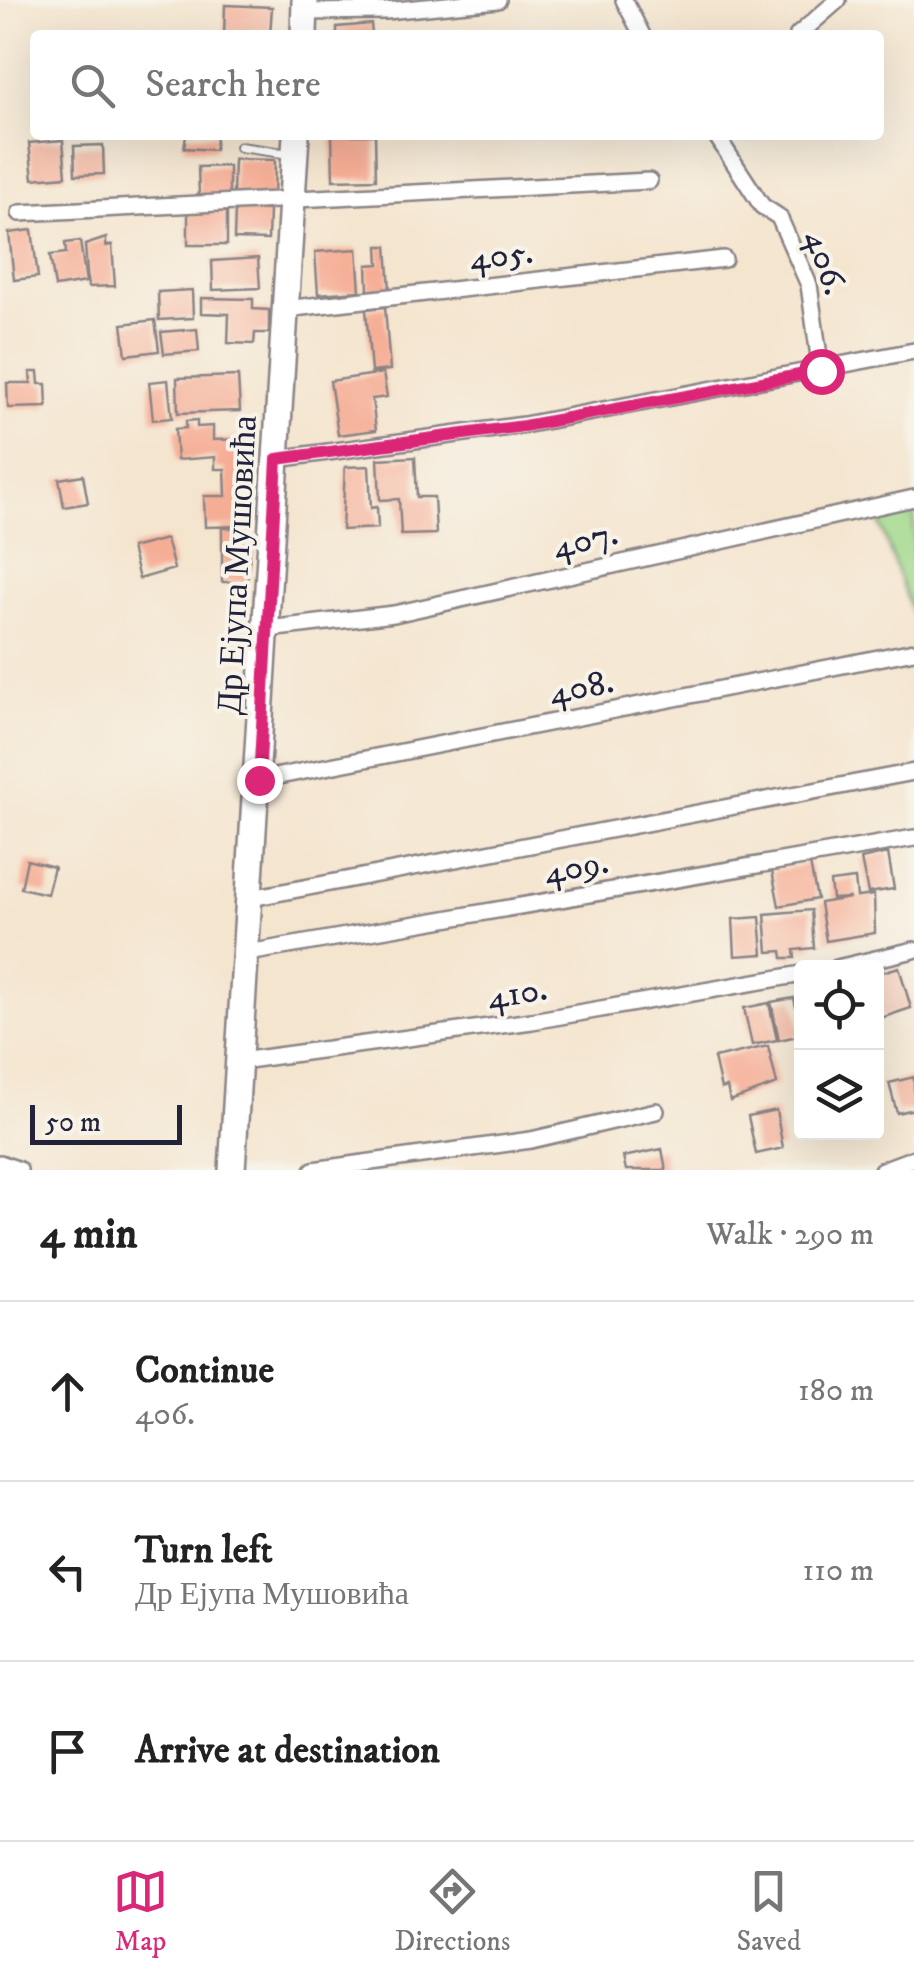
<!DOCTYPE html>
<html lang="en">
<head>
<meta charset="utf-8">
<style>
	:root { --surface:#fff; --page:#f2f2f2; --text:#222; --muted:#767676; --line:#e0e0e0; --accent:#db2777 }
	body { margin:0; font-family:"IM FELL DW Pica",serif; background:var(--page); color:var(--text) }
	.controls { position:absolute; right:30px; bottom:30px; display:grid; overflow:hidden; border-radius:10px; box-shadow:0 10px 40px #0002 }
	.controls button { width:90px; height:90px; display:grid; place-items:center; padding:0; border:0; border-bottom:2px solid var(--line); background:var(--surface); color:var(--text); font:50px sans-serif }
	.scale { position:absolute; left:30px; bottom:25px; width:152px; box-sizing:border-box; padding-left:10px; border:5px solid #22223b; border-top:0; font-size:28px; line-height:35px; white-space:nowrap; color:#22223b; -webkit-text-stroke:8px #f7f3e8; paint-order:stroke }
	.stop { position:absolute; width:30px; height:30px; margin:-22px; border:8px solid #db2777; border-radius:50%; background:#fff }
	.stop.end { background:#db2777; border-color:#fff; box-shadow:0 2px 10px #0008 }
	.list { margin:0; padding:0; list-style:none }
	h2 { display:flex; justify-content:space-between; align-items:center; height:130px; margin:0; padding:0 40px; font-size:42px }
	h2 small { font-size:32px; font-weight:400; color:var(--muted) }
	.list li { display:grid; grid-template-columns:65px 1fr auto; gap:30px; align-items:center; box-sizing:border-box; height:180px; padding:0 40px; border-top:2px solid var(--line) }
	.list b { display:block; font-size:38px; white-space:nowrap }
	.list p { margin:0; font-size:32px; white-space:nowrap; color:var(--muted) }
	.list em { font-size:32px; font-style:normal; color:var(--muted) }
	.icon { flex:none; width:55px; height:55px; fill:none; stroke:currentColor; stroke-width:2; stroke-linecap:round; stroke-linejoin:round }
	.map { position:relative; flex:none; width:914px; height:1170px; overflow:hidden }
	.search { position:absolute; background:var(--surface); box-shadow:0 10px 40px #0002; left:30px; right:30px; top:30px; height:110px; display:flex; align-items:center; gap:25px; box-sizing:border-box; padding:0 35px; border-radius:10px; color:var(--muted); font-size:38px }
	.sheet { height:670px; background:var(--surface) }
	nav { display:flex; justify-content:space-around; align-items:center; box-sizing:border-box; height:140px; border-top:2px solid var(--line); background:var(--surface); font-size:28px; color:var(--muted) }
	nav a { display:grid; justify-items:center; gap:5px }
	nav .on { color:var(--accent) }
	.map>svg:first-child { display:block }
	.green { fill:#9fd88a; stroke:#607d62; stroke-width:2.5 }
	.building { fill:#f6ad95 }
	.lines { fill:none; stroke-linecap:round; stroke-linejoin:round }
	.service-casing { stroke:#8b8485; stroke-width:12 }
	.minor-casing { stroke:#8b8485; stroke-width:20 }
	.primary-casing { stroke:#8b8485; stroke-width:30 }
	.service { stroke:#fff; stroke-width:8 }
	.minor { stroke:#fff; stroke-width:15 }
	.primary { stroke:#fff; stroke-width:25 }
	.route { stroke:#db2777; stroke-width:12 }
	.labels { text-anchor:middle; stroke-width:8; stroke-linejoin:round; paint-order:stroke }
	.street-label { font-size:35px; fill:#22223b; stroke:#f7f3e8 }
</style>
</head>
<body>
<div class="map">
<svg width="914" height="1170" viewBox="0 0 914 1170">
	<rect width="100%" height="100%" fill="#f7f3e8"/>
	<filter id="ink" filterUnits="userSpaceOnUse"><feTurbulence type="fractalNoise" baseFrequency=".01" numOctaves="2"/><feDisplacementMap in="SourceGraphic" scale="20" xChannelSelector="R" yChannelSelector="G"/><feConvolveMatrix kernelMatrix="1 2 1 2 8 2 1 2 1" color-interpolation-filters="sRGB"/></filter>
	<filter id="wash" filterUnits="userSpaceOnUse"><feTurbulence type="fractalNoise" baseFrequency=".0048" numOctaves="4" result="noise"/><feDisplacementMap in="SourceGraphic" scale="40" xChannelSelector="R" yChannelSelector="G"/><feGaussianBlur stdDeviation="2.25" result="paint"/><feColorMatrix in="noise" values="0 0 0 0 0 0 0 0 0 0 0 0 0 0 0 0 0 1.4 0 .05"/><feComposite in="paint" operator="in"/></filter>
	<g filter="url(#wash)">
		<rect width="100%" height="100%" fill="#f4e5cf"/>
		<path class="green" d="M914,508V619L879,521Z"/>
		<g id="blocks">
			<path class="building" d="M225,5L272,7L270,35H224Z
				M371,24L372,35H337V27Z
				M186,135H216L215,150L184,148Z
				M332,135H375L376,179L333,180Z
				M63,140L66,176L33,179L29,143Z
				M103,145L104,174L75,175L74,146Z
				M234,159L275,160L274,199L233,198Z
				M229,166V196H199L198,167Z
				M201,208L227,212V245H188V212H201Z
				M235,208L269,210L268,240L234,239Z
				M32,230L38,277L14,280L9,233Z
				M106,238V246L112,245L115,286L88,287L85,245Z
				M80,241L86,282L55,287L50,255L66,253L65,243Z
				M378,246H387L390,290L368,291L367,265L379,264Z
				M357,249L360,291L318,294L315,252Z
				M258,258L260,288L213,290L212,261Z
				M192,290L193,318L159,320L158,292Z
				M201,298L253,299V309L269,310V333H255L254,344L228,343L229,314L201,313Z
				M385,307L390,370L371,372L366,309Z
				M155,320L159,351L126,355L122,324Z
				M197,329L199,351L164,354L161,332Z
				M30,372H38L39,384H46L47,407L8,408L7,383H31Z
				M383,373L387,397L372,399L376,430L338,435L330,381Z
				M238,376L240,411L178,413L177,378Z
				M168,380L172,418L153,420L149,382Z
				M197,420V427L213,426V440L246,439L247,470H241L246,526L205,527L204,496H226L225,469H215V457L177,460L175,429L186,428V421Z
				M415,457L417,497H434L436,534L401,535L399,499L380,500L378,459Z
				M369,466L371,508L377,507L378,528L342,530L345,467Z
				M83,475L88,503L64,507L59,479Z
				M222,528H246V544H251L247,582H222Z
				M166,539L174,569L139,579L131,548Z
				M888,853L894,889L868,893L861,859Z
				M27,860L54,867L47,894L21,888Z
				M810,864L817,899L779,906L772,871Z
				M855,879L857,897L874,895L875,933L826,941L820,903L850,898L832,899L830,882Z
				M811,910L814,948L794,950L795,958H783L782,951L768,952L765,914Z
				M760,917L763,954L735,956L733,919Z
				M899,967L911,1008L881,1018L876,974Z
				M794,998L802,1035L779,1040L771,1002Z
				M769,1003L777,1040L752,1045L744,1008Z
				M768,1046L777,1084L730,1101L727,1087L721,1089L714,1058Z
				M914,1077V1109L897,1113L889,1083Z
				M776,1110L783,1148L756,1154L748,1116Z
				M662,1149L666,1170H626L623,1157Z"/>
		</g>
	</g>
	<g filter="url(#ink)">
		<use href="#blocks" fill-opacity="0" stroke="#8b8485" stroke-width="2.5"/>
		<g class="lines">
			<g class="service-casing">
				<path id="service" d="M240,147L290,154"/>
			</g>
			<g class="minor-casing">
				<path id="minor" d="M624,0L642,35
					M305,12L386,11L498,0
					M798,35L838,0
					M716,135L762,206L779,217L809,285L821,371
					M20,213L649,181
					M285,309L724,259
					M277,459L524,425L914,351
					M268,629L394,614L914,498
					M259,780L914,651
					M251,898L914,772
					M248,953L914,838
					M837,968L914,950
					M240,1061L532,1021L802,974
					M0,1163L19,1170
					M313,1170L531,1140L656,1111
					M882,1170L914,1158"/>
			</g>
			<g class="primary-casing">
				<path id="primary" d="M304,35L305,0
					M232,1170L296,135"/>
			</g>
			<use href="#service" class="service"/>
			<use href="#minor" class="minor"/>
			<use href="#primary" class="primary"/>
		</g>
	</g>
	<g class="lines" filter="url(#ink)">
		<path class="route" d="M259,780L277,459L524,426L821,371"/>
	</g>
	<g class="labels">
		<g class="street-label">
			<text transform="translate(501 254) rotate(-6)" y="12">405.</text>
			<text transform="translate(827 262) rotate(71)" y="12">406.</text>
			<text transform="translate(585 539) rotate(-13)" y="12">407.</text>
			<text transform="translate(236 565) rotate(-87)" y="12">Др Ејупа Мушовића</text>
			<text transform="translate(581 686) rotate(-11)" y="12">408.</text>
			<text transform="translate(576 866) rotate(-10)" y="12">409.</text>
			<text transform="translate(517 992) rotate(-9)" y="12">410.</text>
		</g>
	</g>
</svg>
<div class="controls">
<button><svg class="icon" aria-label="locate" viewBox="0 0 24 24"><circle cx="12" cy="12" r="6"/><path d="M12 2v4M12 18v4M2 12h4M18 12h4"/></svg></button>
<button><svg class="icon" aria-label="layers" viewBox="0 0 24 24"><path d="M12 4l9 5-9 5-9-5zM3 14l9 5 9-5"/></svg></button>
</div>
<div class="scale">50 m</div>
<div class="stop" style="left:821px;top:371px"></div>
<div class="stop end" style="left:259px;top:780px"></div>
<div class="search"><svg class="icon" aria-label="search" viewBox="0 0 24 24"><circle cx="10" cy="10" r="6"/><path d="M15 15l6 6"/></svg>Search here</div>
</div>
<section class="sheet">
<h2>4 min<small>Walk · 290 m</small></h2>
<ul class="list">
<li><svg class="icon" aria-label="ahead" viewBox="0 0 24 24"><path d="M12 20V5M6 11l6-6 6 6"/></svg><div><b>Continue</b><p>406.</p></div><em>180 m</em></li>
<li><svg class="icon" aria-label="left" viewBox="0 0 24 24"><path d="M17 20v-9H6M10 6l-5 5 5 5"/></svg><div><b>Turn left</b><p>Др Ејупа Мушовића</p></div><em>110 m</em></li>
<li><svg class="icon" aria-label="arrive" viewBox="0 0 24 24"><path d="M6 21V4h12l-3 4 3 4H6"/></svg><div><b>Arrive at destination</b></div></li>
</ul>
</section>
<nav>
<a class="on"><svg class="icon" aria-label="map" viewBox="0 0 24 24"><path d="M3 6l6-2 6 2 6-2v14l-6 2-6-2-6 2zM9 4v14M15 6v14"/></svg>Map</a>
<a><svg class="icon" aria-label="directions" viewBox="0 0 24 24"><path d="M12 3l9 9-9 9-9-9zM9 14v-3h6M13 9l2 2-2 2"/></svg>Directions</a>
<a><svg class="icon" aria-label="saved" viewBox="0 0 24 24"><path d="M7 4h10v16l-5-4-5 4z"/></svg>Saved</a>
</nav>
</body>
</html>
